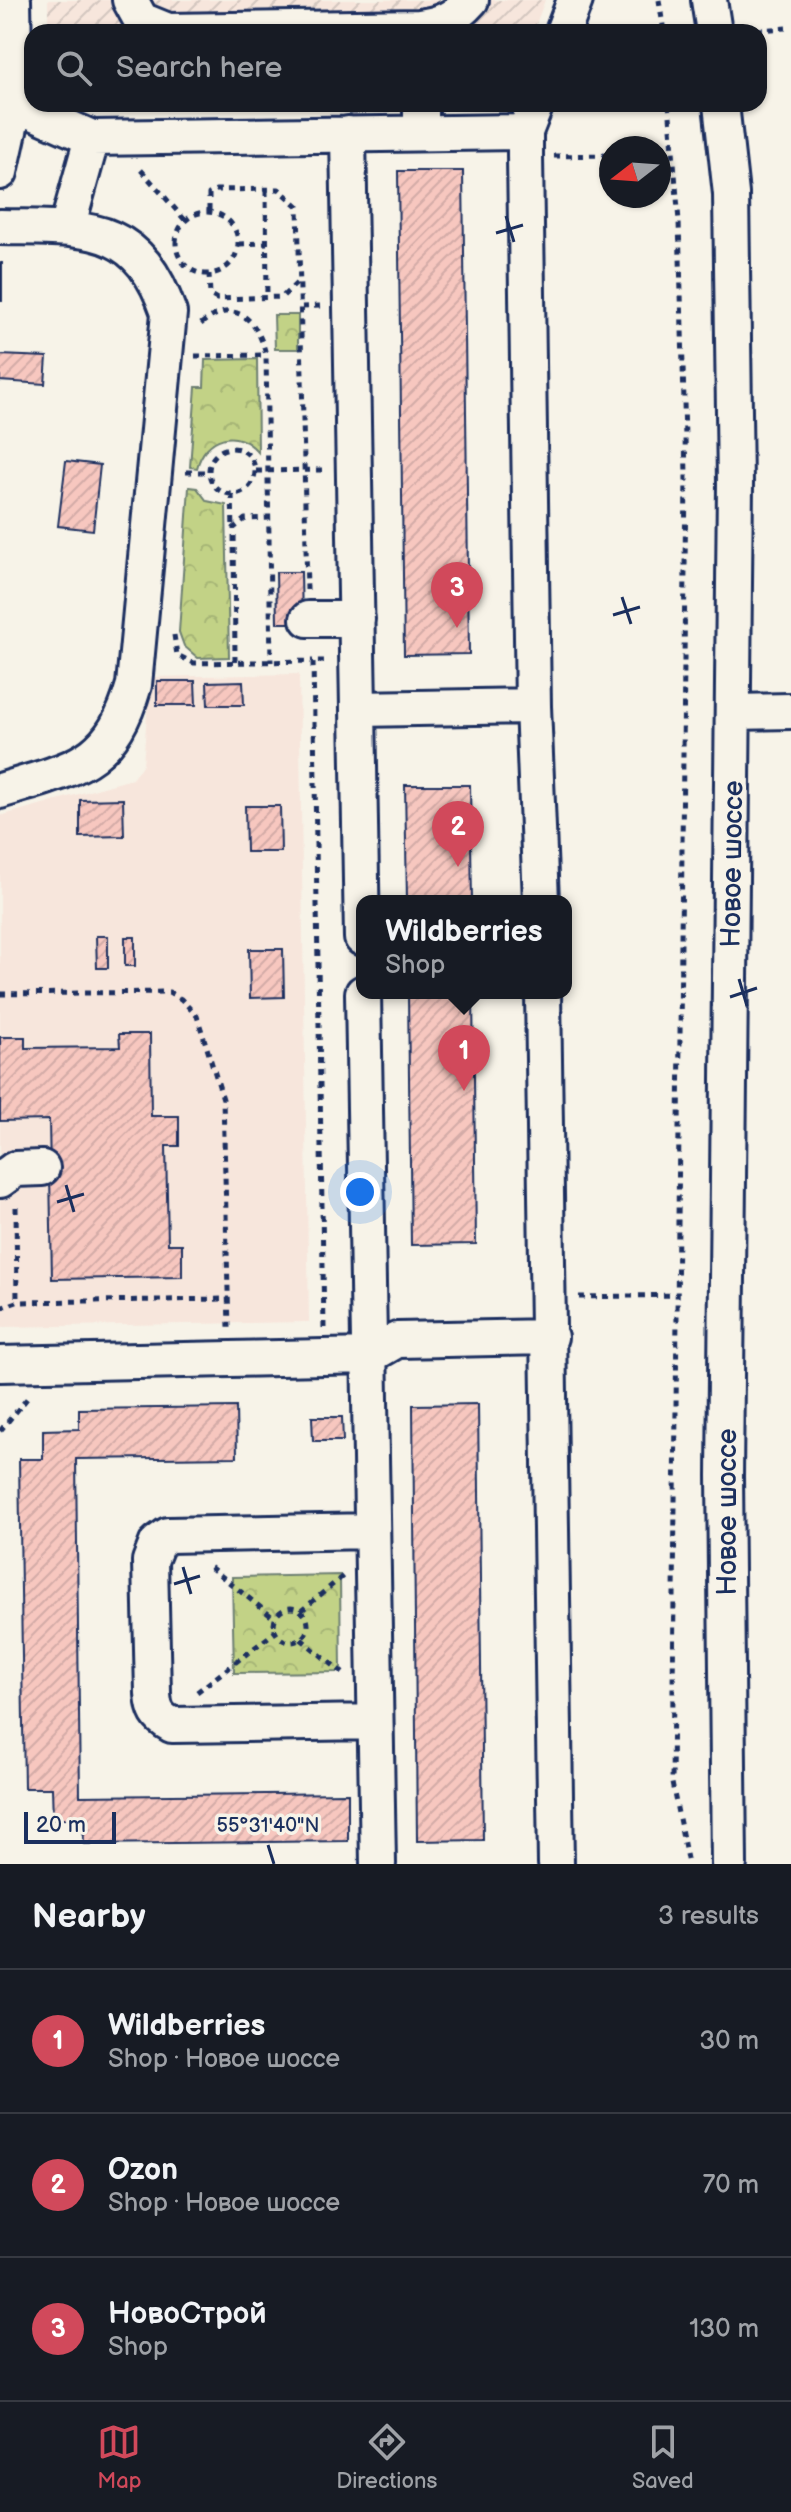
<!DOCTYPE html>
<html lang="en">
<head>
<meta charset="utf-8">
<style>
	:root { --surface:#171b24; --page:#20242c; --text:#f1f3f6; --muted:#9ea1a6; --line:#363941; --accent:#d1495b }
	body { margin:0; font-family:"Balsamiq Sans",sans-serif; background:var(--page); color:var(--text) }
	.compass { position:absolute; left:599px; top:136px; width:72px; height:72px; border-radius:50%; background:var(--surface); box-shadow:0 2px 6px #0004; rotate:253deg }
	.scale { position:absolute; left:24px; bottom:20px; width:92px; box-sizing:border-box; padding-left:8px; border:4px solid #1b2f5e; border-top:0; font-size:22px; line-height:28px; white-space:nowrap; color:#1b2f5e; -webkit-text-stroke:6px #f7f3e8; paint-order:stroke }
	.you { position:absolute; left:360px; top:1192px; width:28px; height:28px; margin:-20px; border:6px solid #fff; border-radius:50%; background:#1a73e8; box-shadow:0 0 0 12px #1a73e833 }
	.badge { display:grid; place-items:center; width:52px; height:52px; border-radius:50%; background:var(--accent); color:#fff; font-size:26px; font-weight:700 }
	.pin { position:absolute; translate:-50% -66px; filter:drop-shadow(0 2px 4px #0008) }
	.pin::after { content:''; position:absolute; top:42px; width:28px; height:24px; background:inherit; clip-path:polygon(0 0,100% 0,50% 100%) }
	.popup { position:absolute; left:356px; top:895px; width:216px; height:104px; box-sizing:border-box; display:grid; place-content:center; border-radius:16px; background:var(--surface); filter:drop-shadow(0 2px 6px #0005); font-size:26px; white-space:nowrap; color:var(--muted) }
	.popup b { font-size:30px; color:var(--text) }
	.popup::after { content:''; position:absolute; left:50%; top:100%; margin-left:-16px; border:16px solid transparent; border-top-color:var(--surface) }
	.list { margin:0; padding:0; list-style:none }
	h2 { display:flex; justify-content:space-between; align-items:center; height:104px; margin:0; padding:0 32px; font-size:34px }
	h2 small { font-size:26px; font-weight:400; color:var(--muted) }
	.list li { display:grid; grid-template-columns:52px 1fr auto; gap:24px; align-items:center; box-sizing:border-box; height:144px; padding:0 32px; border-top:2px solid var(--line) }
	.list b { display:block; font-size:30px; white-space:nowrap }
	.list p { margin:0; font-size:26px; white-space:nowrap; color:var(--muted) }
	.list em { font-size:26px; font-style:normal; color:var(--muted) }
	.icon { flex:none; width:44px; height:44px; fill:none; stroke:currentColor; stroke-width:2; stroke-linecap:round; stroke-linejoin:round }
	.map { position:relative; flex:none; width:791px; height:1864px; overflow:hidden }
	.search { position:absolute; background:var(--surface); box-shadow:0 2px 6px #0004; left:24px; right:24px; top:24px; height:88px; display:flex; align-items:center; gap:20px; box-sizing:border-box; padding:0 28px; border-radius:24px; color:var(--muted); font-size:30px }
	.sheet { height:536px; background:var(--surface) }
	nav { display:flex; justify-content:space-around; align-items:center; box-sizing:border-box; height:112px; border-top:2px solid var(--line); background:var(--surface); font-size:22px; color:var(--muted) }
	nav a { display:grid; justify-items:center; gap:4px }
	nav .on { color:var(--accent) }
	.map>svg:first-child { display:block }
	.built { fill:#f7e6dc }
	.industrial { fill:url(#industrial-furrows) }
	.forest { fill:url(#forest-crowns); stroke:#6e8072; stroke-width:2 }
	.building { fill:url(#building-hatch); stroke:#1b2f5e; stroke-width:2 }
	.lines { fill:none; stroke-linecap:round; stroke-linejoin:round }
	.minor-casing { stroke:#1b2f5e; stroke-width:40 }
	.path { stroke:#1b2f5e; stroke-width:5; stroke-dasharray:6 6; stroke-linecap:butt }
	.minor { stroke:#f7f3e8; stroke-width:34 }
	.ticks { fill:none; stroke:#1b2f5e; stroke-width:3 }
	.labels { text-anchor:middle; stroke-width:7; stroke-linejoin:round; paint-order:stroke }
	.street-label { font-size:28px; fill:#1b2f5e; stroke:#f7f3e8 }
	.ticks-label { font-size:20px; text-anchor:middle; fill:#1b2f5e; stroke:#f7f3e8; stroke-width:7; stroke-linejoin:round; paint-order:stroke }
</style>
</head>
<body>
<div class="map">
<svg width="791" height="1864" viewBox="0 0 791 1864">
	<defs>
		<pattern id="industrial-furrows" width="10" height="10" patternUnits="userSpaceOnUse" patternTransform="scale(2)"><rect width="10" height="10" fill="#f7e6dc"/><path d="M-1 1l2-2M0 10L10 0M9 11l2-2" fill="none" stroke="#d3c6bf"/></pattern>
		<pattern id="forest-crowns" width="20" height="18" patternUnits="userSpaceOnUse" patternTransform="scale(2)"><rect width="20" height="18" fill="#c2d286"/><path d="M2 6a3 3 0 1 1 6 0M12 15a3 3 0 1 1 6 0" fill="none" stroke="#a6b576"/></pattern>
		<pattern id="building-hatch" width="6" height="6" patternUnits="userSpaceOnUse" patternTransform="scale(2)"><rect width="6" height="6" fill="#f7c7bf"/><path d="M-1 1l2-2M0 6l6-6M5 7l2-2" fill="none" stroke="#d3aba7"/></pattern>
	</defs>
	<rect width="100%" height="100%" fill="#f7f3e8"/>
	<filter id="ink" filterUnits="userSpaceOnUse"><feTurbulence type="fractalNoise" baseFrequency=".0125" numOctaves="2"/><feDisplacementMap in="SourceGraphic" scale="16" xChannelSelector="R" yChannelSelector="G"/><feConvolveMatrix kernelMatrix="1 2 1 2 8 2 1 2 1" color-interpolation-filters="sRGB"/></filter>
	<g filter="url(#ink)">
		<path class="built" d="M299,674L309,1322L0,1327V816L132,779L143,764L150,677Z"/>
		<path class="industrial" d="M48,0H545L533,32H48Z"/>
		<path class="forest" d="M274,315H298V349H275Z
			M257,359L258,452C237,427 205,436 197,468L190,467L196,387H204L205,360Z
			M189,487L197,488L207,501L226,505L229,657L198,658L184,646L179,632Z
			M340,1575L341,1672L234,1673L232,1577Z"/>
		<path class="building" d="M398,171H463L469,654L404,655Z
			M0,263H2V301H0Z
			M0,355L47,357L45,384L0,381Z
			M66,461L100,465L93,530L58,526Z
			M276,572H301L302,623H277Z
			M157,681H195L196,705H157Z
			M243,681L244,705H208L207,682Z
			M405,785H470L472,901H407Z
			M123,799L124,836L80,837V800Z
			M245,806H280L281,852H246Z
			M96,936H108V968H97Z
			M125,937H135V966H125Z
			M249,949H283L284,997L250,998Z
			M408,993H473L476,1244L411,1245Z
			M119,1034H150L151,1116H179V1146H166L168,1244H182V1277L52,1279L49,1120L0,1121V1037H25V1048L120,1047Z
			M478,1404L483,1840L417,1841L413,1405Z
			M236,1407L237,1457L76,1459L80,1796L348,1793V1841L84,1844L83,1819H53L52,1788H24L19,1459H43V1430L79,1429V1409Z
			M312,1417H342L343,1441H313Z"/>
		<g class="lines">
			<g class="minor-casing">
				<path id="minor" d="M130,0L141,20L168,31L419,27C442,24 455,18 471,0
					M709,0L714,32
					M563,32L575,0
					M15,104L92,138L525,132
					M421,104V133
					M536,104L525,132V156L533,706L541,901
					M721,104L731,194L735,484L725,1476L729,1864
					M348,134L362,938
					M0,172L15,104L13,0
					M0,227C85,229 137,220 169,313L134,685C111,766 73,768 0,791
					M67,228L92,138
					M308,619H357
					M358,709L533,706
					M733,712L791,711
					M363,993L378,1864
					M543,993L556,1864
					M0,1180L15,1169L42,1168
					M0,1364L369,1356L397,1340L550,1337
					M372,1531L168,1535L157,1543L150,1561L153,1694C154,1710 157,1717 172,1725L375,1722"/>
			</g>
			<path class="path" d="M659,0L664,32
				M745,31L786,28
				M669,104L679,221L686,474L672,1783L688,1864
				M659,154H671
				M554,156L611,155
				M141,170L185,220
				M266,190L267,298
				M209,211V194L216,190L279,189L298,206L307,590
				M176 243a31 31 0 1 1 62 0a31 31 0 1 1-62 0Z
				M239,244L267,243
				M209,274L210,295L217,299L282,297L300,280
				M302,307L321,306
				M201,324C235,296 258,320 266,355L271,662
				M195,356L266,355
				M209 471a23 23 0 1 1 46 0a23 23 0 1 1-46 0Z
				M256,471L323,470
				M186,472H209
				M232,494L233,530
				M174,635L177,655L194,663L313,661
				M235,662L234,528L245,519L269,518
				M0,994L169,992L181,999L197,1016L223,1099L229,1328
				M16,1207L17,1302
				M579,1297L677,1295
				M0,1308L17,1302L229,1299
				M324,1328L313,661H328
				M0,1431L30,1395
				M210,1567L275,1619
				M274 1625a17 17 0 1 1 34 0a17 17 0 1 1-34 0Z
				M301,1611L343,1576
				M301,1639L344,1674
				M197,1692L275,1632"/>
			<use href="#minor" class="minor"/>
		</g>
	</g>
	<path class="ticks" d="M506,216L514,242M496,233L523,225M622,597L631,624M613,615L640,607M739,979L747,1006M730,997L757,988M66,1185L74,1212M57,1202L84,1194M183,1567L191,1594M174,1584L200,1576M268,1845L274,1864"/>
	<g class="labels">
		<g class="street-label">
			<text transform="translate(731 864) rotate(-89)" y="10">Новое шоссе</text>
			<text transform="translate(726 1512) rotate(-90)" y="10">Новое шоссе</text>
		</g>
	</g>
	<g class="ticks-label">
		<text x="268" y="1832">55°31'40"N</text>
	</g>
</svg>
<svg class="compass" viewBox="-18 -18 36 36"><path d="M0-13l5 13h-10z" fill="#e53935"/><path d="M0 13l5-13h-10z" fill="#9ea1a6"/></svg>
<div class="scale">20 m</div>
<div class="you"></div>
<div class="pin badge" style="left:464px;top:1091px">1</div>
<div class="popup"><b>Wildberries</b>Shop</div>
<div class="pin badge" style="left:458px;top:867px">2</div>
<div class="pin badge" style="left:457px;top:628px">3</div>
<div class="search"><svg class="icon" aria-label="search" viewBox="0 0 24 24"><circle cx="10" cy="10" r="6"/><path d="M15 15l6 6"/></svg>Search here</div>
</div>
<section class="sheet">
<h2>Nearby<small>3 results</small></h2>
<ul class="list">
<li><span class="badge">1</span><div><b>Wildberries</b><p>Shop · Новое шоссе</p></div><em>30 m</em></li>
<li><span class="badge">2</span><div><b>Ozon</b><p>Shop · Новое шоссе</p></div><em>70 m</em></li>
<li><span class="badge">3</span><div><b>НовоСтрой</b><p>Shop</p></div><em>130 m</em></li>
</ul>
</section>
<nav>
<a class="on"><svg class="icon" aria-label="map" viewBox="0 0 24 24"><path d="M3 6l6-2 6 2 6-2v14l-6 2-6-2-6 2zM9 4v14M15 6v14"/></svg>Map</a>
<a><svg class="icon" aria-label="directions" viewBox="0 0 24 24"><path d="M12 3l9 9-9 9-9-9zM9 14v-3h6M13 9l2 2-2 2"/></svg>Directions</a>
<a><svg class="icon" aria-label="saved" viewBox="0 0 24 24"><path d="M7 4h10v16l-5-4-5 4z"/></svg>Saved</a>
</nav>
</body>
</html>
